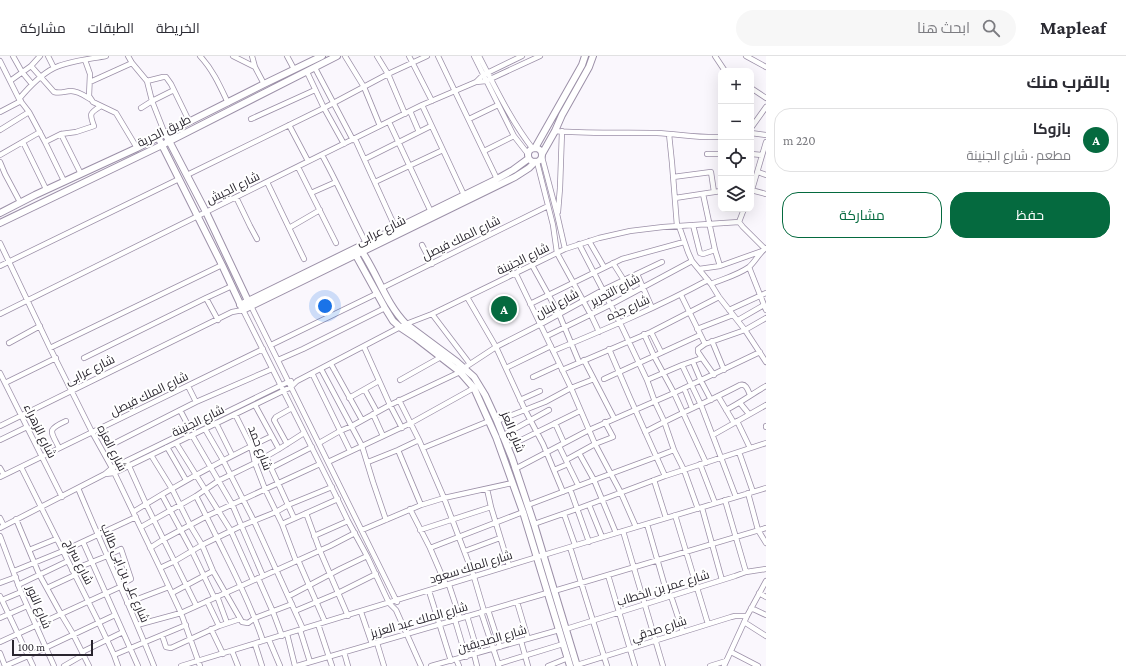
<!DOCTYPE html>
<html lang="ar">
<head>
<meta charset="utf-8">
<style>
	:root { --surface:#fff; --page:#f7f7f7; --text:#2b2b33; --muted:#7c7c81; --line:#e1e1e2; --accent:#056a3f }
	body { margin:0; font-family:"Crimson Pro",Cairo,serif; background:var(--page); color:var(--text); direction:rtl }
	.controls { position:absolute; right:12px; top:12px; display:grid; overflow:hidden; border-radius:8px; box-shadow:0 4px 16px #0002 }
	.controls button { width:36px; height:36px; display:grid; place-items:center; padding:0; border:0; border-bottom:1px solid var(--line); background:var(--surface); color:var(--text); font:20px sans-serif }
	.scale { position:absolute; left:12px; bottom:10px; width:81px; box-sizing:border-box; padding-left:4px; border:2px solid #29252e; border-top:0; font-size:11px; line-height:14px; white-space:nowrap; color:#29252e; -webkit-text-stroke:3px #fff; paint-order:stroke }
	.you { position:absolute; left:325px; top:250px; width:14px; height:14px; margin:-10px; border:3px solid #fff; border-radius:50%; background:#1a73e8; box-shadow:0 0 0 6px #1a73e833 }
	.badge { display:grid; place-items:center; width:26px; height:26px; border-radius:50%; background:var(--accent); color:#fff; font-size:13px; font-weight:700 }
	.pin { position:absolute; translate:-50% -50%; border:2px solid #fff; box-shadow:0 1px 4px #0006 }
	.list { margin:0; padding:0; list-style:none }
	h2 { display:flex; justify-content:space-between; align-items:center; height:52px; margin:0; padding:0 16px; font-size:17px }
	h2 small { font-size:13px; font-weight:400; color:var(--muted) }
	.list li { display:grid; grid-template-columns:26px 1fr auto; gap:12px; align-items:center; box-sizing:border-box; height:64px; margin:0 8px 8px; padding:0 8px; border:1px solid var(--line); border-radius:16px }
	.list b { display:block; font-size:15px; white-space:nowrap }
	.list p { margin:0; font-size:13px; white-space:nowrap; color:var(--muted) }
	.list em { font-size:13px; font-style:normal; color:var(--muted) }
	.actions { display:flex; gap:8px; padding:12px 16px }
	.actions a { flex:1; padding:9px 0; border:1px solid var(--accent); border-radius:16px; text-align:center; font-size:14px; color:var(--accent) }
	.actions .main { background:var(--accent); color:#fff }
	.icon { flex:none; width:22px; height:22px; fill:none; stroke:currentColor; stroke-width:2; stroke-linecap:round; stroke-linejoin:round }
	.map { position:relative; flex:none; width:766px; height:610px; overflow:hidden; direction:ltr }
	header { display:flex; align-items:center; gap:24px; box-sizing:border-box; height:56px; padding:0 20px; background:var(--surface); border-bottom:1px solid var(--line) }
	header strong { font-size:19px }
	nav { display:flex; gap:22px; margin-inline-start:auto; font-size:14px }
	.search { width:280px; height:36px; background:var(--page); display:flex; align-items:center; gap:10px; box-sizing:border-box; padding:0 14px; border-radius:22px; color:var(--muted); font-size:15px }
	main { display:flex }
	aside { flex:1; background:var(--surface) }
	.map>svg:first-child { display:block }
	.lines { fill:none; stroke-linecap:round; stroke-linejoin:round }
	.street-casing { stroke:#9c90a8; stroke-width:6 }
	.secondary-casing { stroke:#9c90a8; stroke-width:8 }
	.street { stroke:#fff; stroke-width:4.5 }
	.secondary { stroke:#fff; stroke-width:6 }
	.labels { text-anchor:middle; stroke-width:4; stroke-linejoin:round; paint-order:stroke }
	.street-label { font-size:12px; fill:#29252e; stroke:#fff }
</style>
</head>
<body>
<header>
<strong>Mapleaf</strong>
<div class="search"><svg class="icon" aria-label="search" viewBox="0 0 24 24"><circle cx="10" cy="10" r="6"/><path d="M15 15l6 6"/></svg>ابحث هنا</div>
<nav><a>الخريطة</a><a>الطبقات</a><a>مشاركة</a></nav>
</header>
<main>
<aside>
<h2>بالقرب منك<small></small></h2>
<ul class="list">
<li><span class="badge">A</span><div><b>بازوكا</b><p>مطعم · شارع الجنينة</p></div><em>220 m</em></li>
</ul>
<div class="actions"><a class="main">حفظ</a><a>مشاركة</a></div>
</aside>
<div class="map">
<svg width="766" height="610" viewBox="0 0 766 610">
	<rect width="100%" height="100%" fill="#faf7fd"/>
	<g class="lines">
		<g class="street-casing">
			<path id="street" d="M13,0L22,16L32,28
				M48,0L54,12
				M128,0L132,7L147,25L152,45L165,78
				M200,0C213,14 220,30 228,47
				M233,0L255,11
				M252,0L255,11L264,28
				M287,0L294,13
				M345,0L364,31L380,70
				M377,0L388,18L405,58
				M409,0L432,45
				M438,0L497,123
				M474,0L514,80L528,98
				M479,0C495,31 511,65 533,93
				M715,0L725,15
				M746,0L766,11
				M85,4L90,18L89,40L93,46L116,57L137,92
				M0,5L19,43L29,56L45,86L64,125
				M31,10L54,36C61,38 65,35 71,35C78,35 85,40 90,43
				M315,12L353,84
				M307,16L324,52L344,88
				M10,25L31,10L40,0
				M147,25L163,21H166L171,28L189,65
				M90,26L132,7
				M476,26L486,25L540,0
				M751,32L766,42
				M19,43C29,31 40,19 54,12C68,5 90,3 106,0
				M422,49L464,139
				M141,52L152,45L174,34
				M410,55L419,76
				M0,56L21,45
				M251,63L315,34
				M469,63L498,49
				M389,66L431,156
				M289,69L308,105
				M751,72L766,51
				M0,74L29,56
				M555,75C589,78 623,76 657,77C678,78 699,82 721,81
				M751,77L766,79
				M669,78L672,107L677,170
				M355,83L396,173
				M23,86L46,133
				M45,86L61,78
				M484,95L514,80
				M707,98H721
				M751,98L762,99
				M0,99L40,76
				M322,99C338,128 351,158 366,187
				M542,101L557,158L565,193
				M365,103L431,70
				M0,106L5,118L20,146
				M537,106L553,169L557,197L591,259L599,276
				M298,111L336,187
				M758,116L766,119
				M81,118L61,78L76,76L94,70C89,57 90,57 101,50
				M187,119L324,52L388,18L427,0
				M673,121L711,116L714,136
				M267,126L304,203
				M375,126L443,94
				M751,134L766,138
				M311,137L336,126
				M751,137L766,86
				M703,138L715,194L720,210
				M236,141L250,170L257,183
				M675,142L721,135
				M558,156L560,132L562,75
				M739,166L744,153
				M693,169L700,197L703,198L715,194
				M679,170L688,196L692,205L711,228L719,241L745,274L766,306
				M289,172L320,154
				M589,185L604,211
				M0,187L50,292L92,376L112,412L160,512L181,557L200,610
				M579,188L620,267L647,324L655,346L664,365L674,394L684,414L698,453
				M422,189L432,208
				M613,207L632,237
				M532,209L559,258L579,306
				M0,210L179,123
				M749,211L766,254
				M699,213L720,210L762,195
				M516,218L571,332L595,388L621,437L636,471
				M637,218L652,252
				M711,228C723,223 738,219 749,211C755,206 759,197 766,192
				M382,232L548,150
				M681,239L705,288
				M467,241L496,291L525,354L543,388L563,436
				M206,242L218,264
				M530,248L622,203L684,186
				M251,250L397,546
				M729,254L766,237
				M0,258L422,49L476,26L483,19L522,0
				M432,258L470,308
				M738,264L764,249
				M697,273L733,259
				M651,276L661,296
				M644,278L654,300L674,337L706,407
				M547,280L610,249L692,205
				M712,285L724,314
				M9,287L40,270
				M271,289L376,238
				M364,291L390,349L402,372
				M50,292L222,209
				M609,293L630,342L665,420
				M553,295C606,273 658,251 708,224
				M84,302L206,242L232,230
				M702,302L698,296V293L705,288L745,274L766,262
				M278,304L303,293L385,252
				M584,304L614,362
				M693,306L701,325L711,344
				M331,308L362,364
				M682,309L701,349L736,441
				M464,312L496,291L541,268L603,234L662,206
				M506,312L551,290
				M321,313L362,390L373,426L386,464
				M562,314L651,276L719,241
				M0,317L62,441
				M312,317L350,395
				M533,321L559,309
				M604,323L700,279
				M400,324L441,301
				M647,324L682,309L702,302L714,319
				M5,327L56,302
				M188,330L196,346
				M684,332L692,352
				M365,334L377,356
				M718,340L734,367
				M349,342L379,325
				M399,344L419,384L444,442L474,521L484,555
				M520,344L540,335
				M740,347L749,358
				M255,349L279,393
				M180,354L190,373
				M726,354C740,347 752,338 766,330
				M235,358L251,390L255,407L265,433L282,468L296,505
				M373,358L383,380
				M497,365L545,346L571,332L594,323
				M737,365L750,392
				M216,367L232,399
				M555,367L564,387
				M0,370L232,256L243,254L334,436L348,465L367,500L389,547L396,554L421,610
				M766,371V370
				M205,373L223,404L254,465L303,573
				M645,376C676,359 708,346 740,329C746,327 748,334 750,339
				M192,379L232,448L263,520
				M713,379L766,349
				M502,380L549,354
				M0,384L27,371
				M115,387L196,346L272,313
				M176,387L231,475L253,524
				M319,387L340,375L352,370L390,349L460,316
				M287,388L274,364L276,361L292,352
				M559,390L578,429
				M167,391L186,424
				M507,391L580,355
				M59,392C51,375 46,374 66,365
				M423,392L489,365
				M398,394L421,449
				M739,396L753,436
				M579,397L594,424L616,477
				M151,399L172,433L190,469L202,489L213,515L242,566L248,567L255,562L292,548
				M266,401L294,462
				M566,404L595,388L613,381L605,366
				M328,406L411,367L474,332
				M368,406L398,394L419,384
				M128,408L146,448L196,549
				M700,408L715,447
				M21,411L99,567L114,599L118,610
				M0,412L4,419
				M271,412L312,391
				M515,413L589,374L674,337L760,296
				M554,414L568,408
				M105,418L114,417L283,335L291,331L297,325L406,268L432,258L565,193L599,182L630,175L663,171L739,166L743,171L765,193
				M0,421L263,293
				M654,424L666,462
				M78,432C103,492 130,550 154,610
				M487,433L491,451
				M570,433L589,486
				M748,437L758,474L766,487
				M162,439L192,495L214,541
				M196,440C206,459 215,478 225,498C239,526 253,555 263,585
				M725,444L746,516
				M528,449L594,424L656,401L674,394
				M589,449L602,481
				M702,452L722,524
				M410,453L430,492L446,529
				M133,456C178,428 224,403 272,380
				M306,457L320,495L348,560
				M564,458L575,489
				M675,459L708,568
				M0,462L4,470
				M16,463L39,518L61,558L73,578L89,610
				M282,468L338,443
				M534,468L577,453L665,420L766,387
				M647,468L668,541
				M141,471L196,440L218,425L255,407L279,393L304,377
				M0,472L105,418L112,412L288,326L291,325
				M362,474L421,449L444,442L512,427
				M420,474L491,451L509,510
				M623,475L663,610
				M0,480L21,536L54,610
				M314,480L348,465
				M83,486L138,610
				M570,491L607,610
				M150,492L164,483L207,460L320,408
				M430,492L523,456
				M29,494L56,483
				M465,495L500,482
				M298,504L325,566
				M160,512L175,505L202,489L241,470L276,456L288,449L332,431
				M72,514L107,500L121,493L131,523L120,529
				M14,515L63,495L136,461
				M608,519L635,610
				M258,522L273,556L282,580
				M0,527L16,521
				M18,529L68,505
				M449,529L460,562
				M47,532L75,519
				M429,535L451,605
				M554,535L766,472
				M172,537L213,515
				M759,537L766,541
				M0,540L33,610
				M217,540L227,567
				M289,540L340,513L367,500
				M671,540L683,576
				M2,544L21,536
				M207,545L219,570
				M517,546L528,583
				M127,547L169,531
				M751,552L766,559
				M488,554L500,591
				M295,555L338,537L376,518
				M361,556L372,588
				M481,556L499,610
				M467,560L478,597
				M0,562L27,550
				M455,564L466,601
				M744,566L766,580
				M318,568L332,610
				M137,569L181,557L330,490L355,477
				M211,573L223,598
				M566,573L735,520L746,516L766,513
				M300,574L310,606
				M287,578L295,610
				M162,579L166,591L171,592L219,570L240,563
				M269,584L280,610
				M521,585L528,610
				M0,586L120,531
				M377,587L384,610
				M255,588L262,610
				M232,595L238,610
				M82,596L123,576
				M344,596L348,610
				M731,596L758,610
				M0,597L5,610
				M474,598L477,610
				M114,599L186,569
				M456,603L459,610
				M498,608L563,588
				M577,609L731,561L735,560H747
				M5,610L28,600L115,559
				M64,610L83,599
				M181,610L570,491L766,432
				M297,610L547,537
				M431,610L559,574
				M548,610L568,602
				M710,610L726,605
				M724,610L747,560L766,525"/>
		</g>
		<g class="secondary-casing">
			<path id="secondary" d="M158,81L222,209L243,254L515,121L529,112L535,106
				M167,81L206,156L249,247
				M528 99a7 7 0 1 1 14 0a7 7 0 1 1-14 0Z
				M535,92L582,9L585,0
				M542,98L555,75L562,59L589,11L593,0
				M0,157L35,139L137,92L264,28L322,0
				M0,167L162,89L337,0
				M359,191C377,216 385,247 406,268L457,306L474,321L485,339L497,365L512,402L534,468L577,610
				M353,194L385,252L393,265L401,272L416,282L460,316L474,332L496,381L523,456L570,610
				M240,249L497,123L513,114L528,103"/>
		</g>
		<use href="#street" class="street"/>
		<use href="#secondary" class="secondary"/>
	</g>
	<g class="labels">
		<g class="street-label">
			<text transform="translate(164 75) rotate(-26)" y="4">طريق الحرية</text>
			<text transform="translate(233 132) rotate(-26)" y="4">شارع الجيش</text>
			<text transform="translate(381 175) rotate(-26)" y="4">شارع عرابى</text>
			<text transform="translate(461 182) rotate(-26)" y="4">شارع الملك فيصل</text>
			<text transform="translate(523 203) rotate(-26)" y="4">شارع الجنينة</text>
			<text transform="translate(615 234) rotate(-28)" y="4">شارع التحرير</text>
			<text transform="translate(557 248) rotate(-29)" y="4">شارع لبنان</text>
			<text transform="translate(628 252) rotate(-24)" y="4">شارع جده</text>
			<text transform="translate(90 314) rotate(-26)" y="4">شارع عرابى</text>
			<text transform="translate(149 338) rotate(-26)" y="4">شارع الملك فيصل</text>
			<text transform="translate(198 365) rotate(-26)" y="4">شارع الجنينة</text>
			<text transform="translate(40 375) rotate(64)" y="4">شارع الزهراء</text>
			<text transform="translate(513 376) rotate(68)" y="4">شارع العز</text>
			<text transform="translate(112 392) rotate(63)" y="4">شارع العزه</text>
			<text transform="translate(260 392) rotate(69)" y="4">شارع حمد</text>
			<text transform="translate(79 506) rotate(63)" y="4">شارع سراج</text>
			<text transform="translate(471 511) rotate(-17)" y="4">شارع الملك سعود</text>
			<text transform="translate(125 517) rotate(67)" y="4">شارع على بن ابى طالب</text>
			<text transform="translate(663 532) rotate(-17)" y="4">شارع عمر بن الخطاب</text>
			<text transform="translate(39 551) rotate(67)" y="4">شارع النور</text>
			<text transform="translate(419 564) rotate(-16)" y="4">شارع الملك عبد العزيز</text>
			<text transform="translate(659 573) rotate(-18)" y="4">شارع صدقي</text>
			<text transform="translate(492 583) rotate(-16)" y="4">شارع الصديقين</text>
		</g>
	</g>
</svg>
<div class="controls">
<button>+</button>
<button>−</button>
<button><svg class="icon" aria-label="locate" viewBox="0 0 24 24"><circle cx="12" cy="12" r="6"/><path d="M12 2v4M12 18v4M2 12h4M18 12h4"/></svg></button>
<button><svg class="icon" aria-label="layers" viewBox="0 0 24 24"><path d="M12 4l9 5-9 5-9-5zM3 14l9 5 9-5"/></svg></button>
</div>
<div class="scale">100 m</div>
<div class="you"></div>
<div class="pin badge" style="left:504px;top:253px">A</div>
</div>
</main>
</body>
</html>
